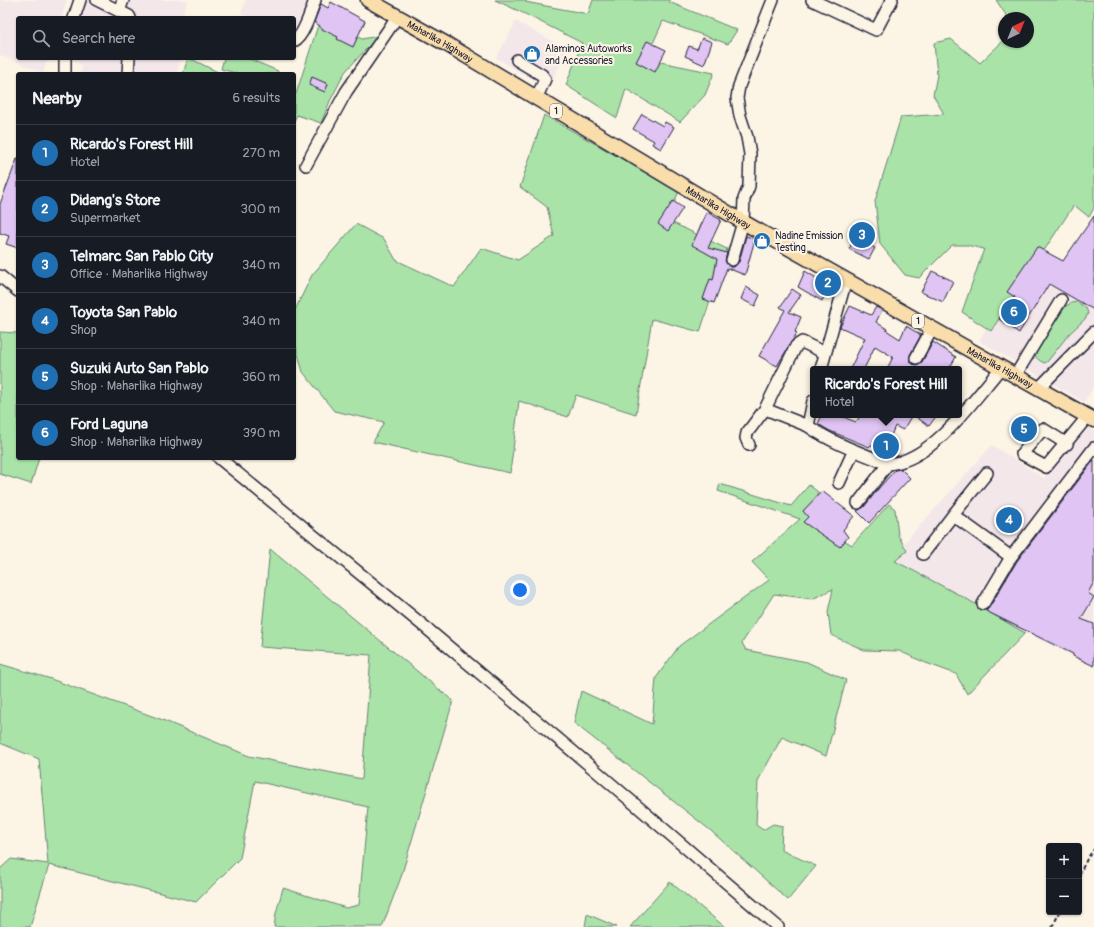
<!DOCTYPE html>
<html lang="en">
<head>
<meta charset="utf-8">
<style>
	:root { --surface:#171b24; --page:#20242c; --text:#f1f3f6; --muted:#9ea1a6; --line:#363941; --accent:#1f6fb2 }
	body { margin:0; font-family:Pangolin,sans-serif; background:var(--page); color:var(--text) }
	.controls { position:absolute; right:12px; bottom:12px; display:grid; overflow:hidden; border-radius:4px; box-shadow:0 1px 3px #0004 }
	.controls button { width:36px; height:36px; display:grid; place-items:center; padding:0; border:0; border-bottom:1px solid var(--line); background:var(--surface); color:var(--text); font:20px sans-serif }
	.compass { position:absolute; left:998px; top:12px; width:36px; height:36px; border-radius:50%; background:var(--surface); box-shadow:0 1px 3px #0004; rotate:43deg }
	.you { position:absolute; left:520px; top:590px; width:14px; height:14px; margin:-10px; border:3px solid #fff; border-radius:50%; background:#1a73e8; box-shadow:0 0 0 6px #1a73e833 }
	.badge { display:grid; place-items:center; width:26px; height:26px; border-radius:50%; background:var(--accent); color:#fff; font-size:13px; font-weight:700 }
	.pin { position:absolute; translate:-50% -50%; border:2px solid #fff; box-shadow:0 1px 4px #0006 }
	.popup { position:absolute; left:810px; top:366px; width:152px; height:52px; box-sizing:border-box; display:grid; place-content:center; border-radius:4px; background:var(--surface); filter:drop-shadow(0 1px 3px #0005); font-size:13px; white-space:nowrap; color:var(--muted) }
	.popup b { font-size:15px; color:var(--text) }
	.popup::after { content:''; position:absolute; left:50%; top:100%; margin-left:-8px; border:8px solid transparent; border-top-color:var(--surface) }
	.list { margin:0; padding:0; list-style:none }
	h2 { display:flex; justify-content:space-between; align-items:center; height:52px; margin:0; padding:0 16px; font-size:17px }
	h2 small { font-size:13px; font-weight:400; color:var(--muted) }
	.list li { display:grid; grid-template-columns:26px 1fr auto; gap:12px; align-items:center; box-sizing:border-box; height:56px; padding:0 16px; border-top:1px solid var(--line) }
	.list b { display:block; font-size:15px; white-space:nowrap }
	.list p { margin:0; font-size:13px; white-space:nowrap; color:var(--muted) }
	.list em { font-size:13px; font-style:normal; color:var(--muted) }
	.icon { flex:none; width:22px; height:22px; fill:none; stroke:currentColor; stroke-width:2; stroke-linecap:round; stroke-linejoin:round }
	.map { position:relative; flex:none; width:1094px; height:927px; overflow:hidden }
	.search { position:absolute; background:var(--surface); box-shadow:0 1px 3px #0004; left:16px; top:16px; width:280px; height:44px; display:flex; align-items:center; gap:10px; box-sizing:border-box; padding:0 14px; border-radius:4px; color:var(--muted); font-size:15px }
	.panel { position:absolute; background:var(--surface); box-shadow:0 1px 3px #0004; left:16px; top:72px; width:280px; height:388px; border-radius:4px }
	.map>svg:first-child { display:block }
	.built { fill:#f4e7ea }
	.green { fill:#aae3a8; stroke:#668272 }
	.building { fill:#e0c5f4; stroke:#22223b }
	.lines { fill:none; stroke-linecap:round; stroke-linejoin:round }
	.minor-casing { stroke:#22223b; stroke-width:14 }
	.major-casing { stroke:#22223b; stroke-width:17 }
	.path { stroke:#22223b; stroke-width:2; stroke-dasharray:4 3; stroke-linecap:butt }
	.minor { stroke:#fcf5e5; stroke-width:11 }
	.major { stroke:#f9deab; stroke-width:14 }
	.labels { text-anchor:middle; stroke-width:4; stroke-linejoin:round; paint-order:stroke }
	.shield { fill:#fcf5e5; stroke:#63616e; stroke-width:1 }
	.shield-label { font-size:9px; font-weight:bold; fill:#22223b }
	.street-label { font-size:10px; fill:#22223b; stroke:#fcf5e5 }
	.poi-label { font-size:10px; fill:#22223b; stroke:#fcf5e5; text-anchor:start }
</style>
</head>
<body>
<div class="map">
<svg width="1094" height="927" viewBox="0 0 1094 927">
	<rect width="100%" height="100%" fill="#fcf5e5"/>
	<filter id="ink" filterUnits="userSpaceOnUse"><feTurbulence type="fractalNoise" baseFrequency=".025" numOctaves="2"/><feDisplacementMap in="SourceGraphic" scale="8" xChannelSelector="R" yChannelSelector="G"/><feConvolveMatrix kernelMatrix="1 2 1 2 8 2 1 2 1" color-interpolation-filters="sRGB"/></filter>
	<g filter="url(#ink)">
		<path class="built" d="M0,0H67L61,18H18V58H48L43,73L0,55Z
			M83,0H188L181,18H76Z
			M246,0H309L295,33H294V18H253L241,14Z
			M516,21L569,50L547,88L496,58Z
			M70,58H182L176,74H80L82,66Z
			M1094,217V386L1084,402L979,341L1007,292L1037,247L1063,261Z
			M1084,425L1094,431V666L1013,627L887,562L992,445L1044,478Z"/>
		<path class="green" d="M495,0H527L525,2L588,14L593,0H670L669,2L737,30L728,44L663,21L646,59L714,73L705,95L680,122L626,89L617,118L566,85L582,43L525,14Z
			M996,0H1094V208L1089,217L1074,205L991,331L962,312L984,249L966,245H952L919,278L905,275L880,244L875,201L901,117L944,114L933,95L937,75L934,43L951,39L980,63L1004,40V42H1028V18H1008Z
			M320,19L362,39L378,36L345,72L330,101L321,123L297,115L294,121V94H296Z
			M188,58H189L222,74H183Z
			M224,58H247L278,71L277,74H239L221,69Z
			M544,115L679,191L667,220L727,249L700,332L652,319L636,414L576,395L568,417L519,401L510,473L373,442L384,422L334,411L303,372L294,340V312L312,275L356,224L384,239L396,260L454,287L481,248L518,260L554,236L547,207L520,187Z
			M1077,302L1086,308L1088,313L1086,318L1069,334L1047,362L1044,363C1037,359 1033,357 1036,349L1066,306L1071,303Z
			M0,332L18,333V458H39L31,484L0,474Z
			M720,484L791,506L809,485L818,492L811,508L809,519L852,545L889,504L895,509L898,535L907,551L895,561L965,598L1025,633L967,694L956,674L926,663L899,651L864,650L831,635L828,612L833,589L812,599L774,594L742,643L746,650L807,662L846,680L826,756L782,737L758,781L756,825L763,830L773,824L782,826L781,850L816,866L788,900L710,830L574,723L581,691L652,724L656,678L679,646L769,580L752,562L800,519L718,491Z
			M270,549L453,701L401,877L382,927H274L276,913L283,888L346,908L359,905L368,807L255,781L240,858L196,902L49,865L30,927H0V869L11,859L48,864L39,759L0,743V664L48,678L160,719L249,756L362,779L371,655L260,647Z
			M670,882L725,927H630Z
			M587,914L617,927H585Z"/>
		<path class="building" d="M331,2L365,21L353,47L337,39L338,37L320,28V26L314,22L321,4L328,8Z
			M702,38L712,42L704,65L685,56L689,46L697,49Z
			M647,41L666,50L655,72L636,62Z
			M312,77L328,84L325,92L309,85Z
			M642,114L663,126L665,122L674,127L661,149L652,144L654,141L633,129Z
			M17,159H18V248L6,244L9,236L0,233V204Z
			M673,201L683,208L668,231L658,224Z
			M707,212L721,220L708,248L727,253L725,261L730,267H734L739,262L746,236L755,239L745,275L727,268L714,303L703,299L710,279L713,280L717,259L692,245Z
			M1094,216V310L1049,284L1019,333L999,319L1015,297L1007,292L1037,247L1063,261Z
			M863,222L872,227L864,243L875,248L869,259L849,249Z
			M805,271L818,279L819,275L831,282L822,301L798,287Z
			M932,271L953,281L943,302L921,292Z
			M746,287L760,295L755,306L741,299Z
			M792,289L801,295L789,312L801,317L795,332L797,333L777,366L759,356L785,310L780,307Z
			M850,306L871,315L876,307L882,310L876,322L887,329L886,330L900,339L906,326L921,335L910,355V361L913,364L917,365L922,362L933,342L956,357L949,369H887L893,357L875,346L864,369H850L865,338L840,327Z
			M822,415H838L856,422L861,415H912L903,430L895,426L885,450L871,445L869,447L830,431L818,424Z
			M913,415H937L929,426Z
			M1094,460V582L1088,593L1094,597L1081,619L1094,624V666L1073,656V654L986,611L989,608L1017,561Z
			M901,469L910,478L869,523L857,511L864,507L879,488L895,470Z
			M822,491L854,516L843,530L848,537L840,547L803,522L808,517L803,511Z"/>
		<g class="lines">
			<g class="minor-casing">
				<path id="minor" d="M97,0L119,11L123,0
					M812,0L876,30L892,0
					M119,11L129,16L130,18
					M74,18L80,0
					M294,41C304,36 311,11 315,0
					M517,60L542,75L545,79L536,99
					M65,74V58
					M128,74L129,58
					M306,165L346,92L397,17
					M732,260L743,222L744,199L749,186L750,154L747,137L740,116L737,98L739,86L773,0
					M0,276L18,291
					M916,358L932,329
					M821,369L846,280
					M1015,376L1061,300
					M1038,389L1094,332
					M813,401L808,426C832,443 861,453 888,464
					M765,409L808,426
					M1067,444L1043,429L1022,454L1046,467L1088,416
					M749,445L746,438L747,433L765,409L796,346L802,342L825,353
					M219,458L425,627L595,770L778,927
					M839,483L854,450
					M858,503L888,464C893,463 898,463 903,461C941,448 975,398 1001,368
					M953,515L1011,557
					M923,554L953,515L987,473
					M983,604L1011,557L1094,448"/>
			</g>
			<g class="major-casing">
				<g id="major">
					<path id="s1" d="M368,0L448,45L743,222L1094,420"/>
				</g>
			</g>
			<path class="path" d="M1079,875L1087,859L1094,849
				M1052,927L1060,912"/>
			<use href="#minor" class="minor"/>
			<use href="#major" class="major"/>
		</g>
	</g>
	<defs>
		<g id="shop-disc" transform="scale(0.9)"><circle r="9.5" fill="#1f6fb2" stroke="#fcf5e5"/><path d="M-5-2.5h2.3a2.7 3.5 0 0 1 5.4 0H5L5.5 6h-11ZM-1.5-2.5h3a1.5 2.3 0 0 0-3 0Z" fill="#fff"/></g>
	</defs>
	<g fill-rule="evenodd">
		<use href="#shop-disc" x="532" y="54"/>
		<use href="#shop-disc" x="762" y="241"/>
	</g>
	<g class="labels">
		<g class="shield">
			<rect x="550" y="104" width="12" height="14" rx="3"/>
			<rect x="912" y="314" width="12" height="14" rx="3"/>
		</g>
		<g class="shield-label">
			<text x="556" y="114">1</text>
			<text x="918" y="324">1</text>
		</g>
		<g class="street-label">
			<text dy="4" stroke="none"><textPath href="#s1" startOffset="83">Maharlika Highway</textPath></text>
			<text dy="4" stroke="none"><textPath href="#s1" startOffset="407">Maharlika Highway</textPath></text>
			<text dy="4" stroke="none"><textPath href="#s1" startOffset="731">Maharlika Highway</textPath></text>
		</g>
		<g class="poi-label">
			<text x="545" y="52">Alaminos Autoworks<tspan x="545" dy="12">and Accessories</tspan></text>
			<text x="775" y="239">Nadine Emission<tspan x="775" dy="12">Testing</tspan></text>
		</g>
	</g>
</svg>
<div class="controls">
<button>+</button>
<button>−</button>
</div>
<svg class="compass" viewBox="-18 -18 36 36"><path d="M0-13l5 13h-10z" fill="#e53935"/><path d="M0 13l5-13h-10z" fill="#9ea1a6"/></svg>
<div class="you"></div>
<div class="pin badge" style="left:886px;top:446px">1</div>
<div class="popup"><b>Ricardo's Forest Hill</b>Hotel</div>
<div class="pin badge" style="left:828px;top:283px">2</div>
<div class="pin badge" style="left:862px;top:235px">3</div>
<div class="pin badge" style="left:1009px;top:520px">4</div>
<div class="pin badge" style="left:1024px;top:429px">5</div>
<div class="pin badge" style="left:1014px;top:312px">6</div>
<div class="search"><svg class="icon" aria-label="search" viewBox="0 0 24 24"><circle cx="10" cy="10" r="6"/><path d="M15 15l6 6"/></svg>Search here</div>
<section class="panel">
<h2>Nearby<small>6 results</small></h2>
<ul class="list">
<li><span class="badge">1</span><div><b>Ricardo's Forest Hill</b><p>Hotel</p></div><em>270 m</em></li>
<li><span class="badge">2</span><div><b>Didang's Store</b><p>Supermarket</p></div><em>300 m</em></li>
<li><span class="badge">3</span><div><b>Telmarc San Pablo City</b><p>Office · Maharlika Highway</p></div><em>340 m</em></li>
<li><span class="badge">4</span><div><b>Toyota San Pablo</b><p>Shop</p></div><em>340 m</em></li>
<li><span class="badge">5</span><div><b>Suzuki Auto San Pablo</b><p>Shop · Maharlika Highway</p></div><em>360 m</em></li>
<li><span class="badge">6</span><div><b>Ford Laguna</b><p>Shop · Maharlika Highway</p></div><em>390 m</em></li>
</ul>
</section>
</div>
</body>
</html>
